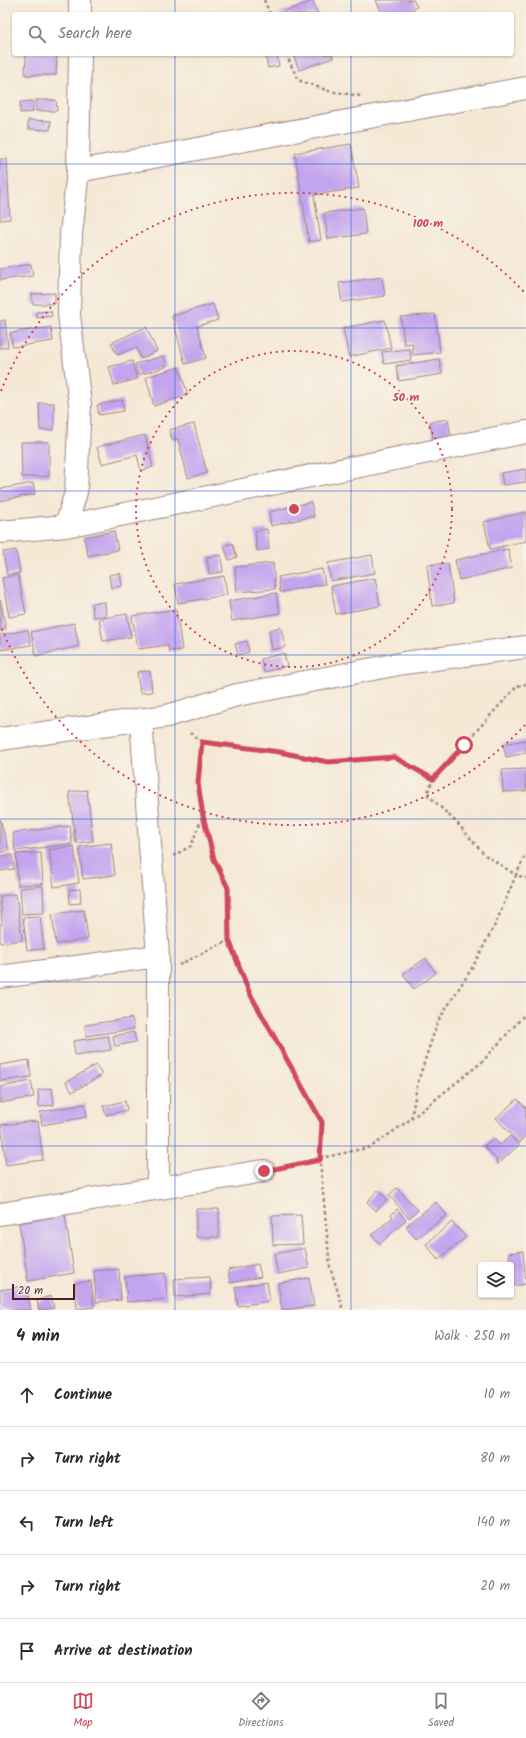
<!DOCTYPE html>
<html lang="en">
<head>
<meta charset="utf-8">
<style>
	:root { --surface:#fff; --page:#f7f7f7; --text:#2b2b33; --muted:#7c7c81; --line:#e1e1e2; --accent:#d1495b }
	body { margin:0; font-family:Kalam,sans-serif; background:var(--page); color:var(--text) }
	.controls { position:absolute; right:12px; bottom:12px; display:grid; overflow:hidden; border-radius:4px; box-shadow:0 1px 3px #0004 }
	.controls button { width:36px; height:36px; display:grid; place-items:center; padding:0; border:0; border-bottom:1px solid var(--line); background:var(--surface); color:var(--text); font:20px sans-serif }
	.scale { position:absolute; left:12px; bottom:10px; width:63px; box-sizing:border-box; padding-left:4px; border:2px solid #4a1f2b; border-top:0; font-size:11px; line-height:14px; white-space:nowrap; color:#4a1f2b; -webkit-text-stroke:3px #f7f3e8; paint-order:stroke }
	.stop { position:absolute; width:12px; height:12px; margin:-9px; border:3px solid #d1495b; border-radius:50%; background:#fff }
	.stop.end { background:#d1495b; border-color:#fff; box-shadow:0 1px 4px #0008 }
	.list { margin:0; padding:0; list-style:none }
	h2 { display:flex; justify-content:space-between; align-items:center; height:52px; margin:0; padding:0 16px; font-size:17px }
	h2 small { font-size:13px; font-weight:400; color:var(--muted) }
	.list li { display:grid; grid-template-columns:26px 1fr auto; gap:12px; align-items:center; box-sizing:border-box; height:64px; padding:0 16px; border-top:1px solid var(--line) }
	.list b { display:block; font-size:15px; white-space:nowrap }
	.list em { font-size:13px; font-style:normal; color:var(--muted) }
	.icon { flex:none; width:22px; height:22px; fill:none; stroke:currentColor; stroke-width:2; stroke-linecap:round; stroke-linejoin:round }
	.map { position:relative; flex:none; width:526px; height:1310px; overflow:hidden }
	.search { position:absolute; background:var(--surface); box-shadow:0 1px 3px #0004; left:12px; right:12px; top:12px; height:44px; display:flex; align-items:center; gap:10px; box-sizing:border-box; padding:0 14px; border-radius:4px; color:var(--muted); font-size:15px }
	.sheet { height:372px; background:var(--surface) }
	nav { display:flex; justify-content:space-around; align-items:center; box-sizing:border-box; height:56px; border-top:1px solid var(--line); background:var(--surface); font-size:11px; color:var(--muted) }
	nav a { display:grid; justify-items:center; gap:2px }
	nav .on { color:var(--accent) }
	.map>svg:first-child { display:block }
	.building { fill:#c3a4ee }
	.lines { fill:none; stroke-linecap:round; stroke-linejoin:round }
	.minor-casing { stroke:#a08480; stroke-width:24 }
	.path { stroke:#a08480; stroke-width:2.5; stroke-dasharray:3 3; stroke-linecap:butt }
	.minor { stroke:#fff; stroke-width:22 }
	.route { stroke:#d1495b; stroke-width:5 }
	.grid { fill:none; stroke:#1d4ed8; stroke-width:1; stroke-opacity:0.55 }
	.ring { fill:none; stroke:#d1495b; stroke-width:2; stroke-dasharray:2 4 }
	.centre { fill:#d1495b; stroke:#f7f3e8; stroke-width:2 }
	.ring-label { font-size:12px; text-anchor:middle; font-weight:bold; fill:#d1495b; stroke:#f7f3e8; stroke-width:4; stroke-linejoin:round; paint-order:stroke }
</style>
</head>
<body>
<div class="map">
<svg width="526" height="1310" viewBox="0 0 526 1310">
	<rect width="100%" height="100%" fill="#f7f3e8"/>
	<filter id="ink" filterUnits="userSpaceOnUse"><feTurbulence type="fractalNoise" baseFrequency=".025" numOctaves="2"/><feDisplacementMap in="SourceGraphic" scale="8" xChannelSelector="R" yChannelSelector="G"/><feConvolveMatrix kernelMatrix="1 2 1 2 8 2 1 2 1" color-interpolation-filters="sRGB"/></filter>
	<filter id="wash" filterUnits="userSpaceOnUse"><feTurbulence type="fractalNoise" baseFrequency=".012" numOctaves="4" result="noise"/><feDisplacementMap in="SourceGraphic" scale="16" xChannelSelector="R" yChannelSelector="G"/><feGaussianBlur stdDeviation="0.9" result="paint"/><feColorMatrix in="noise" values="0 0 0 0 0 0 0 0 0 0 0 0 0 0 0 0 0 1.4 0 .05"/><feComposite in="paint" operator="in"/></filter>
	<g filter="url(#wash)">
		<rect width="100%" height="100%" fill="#f5e8d5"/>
		<g id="blocks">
			<path class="building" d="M376,0H413L417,7L402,14H382Z
				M313,1L318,14H277Z
				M26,54H57L56,75H25Z
				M265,54H277L279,66L268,68Z
				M293,54H332L333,58L299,70Z
				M36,100H56L57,111H36Z
				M33,101V112L20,113V102Z
				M28,120L51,121L50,130L28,129Z
				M351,144L359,188L314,195L321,240L309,242L295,153Z
				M0,159H7L10,219L0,220Z
				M363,208L366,234L328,239L324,213Z
				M31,264L33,276L0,280V269Z
				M382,277L385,296L342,302L339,283Z
				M55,293V304H32V294Z
				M213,304L218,320L197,326L206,358L185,364L172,316Z
				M51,311L52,316L37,318L36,312Z
				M435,314L440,352L413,355L412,343L404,344L401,317Z
				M5,320L8,347L0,348V321Z
				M385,320L391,348L349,357L343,328Z
				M51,327L53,341L13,347L10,333Z
				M146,327L157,351L141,359L136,347L117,355L111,343Z
				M410,349L411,360L384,364L382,352Z
				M164,356L166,367L138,375L135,364Z
				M439,359L442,374L399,381L396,366Z
				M132,361L137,379L114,385L109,367Z
				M179,367L188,395L154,406L146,377Z
				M122,400L124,411L99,415L97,405Z
				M39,403H54V430H40Z
				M448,419L452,442L434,444L430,422Z
				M194,424L207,473L188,478L178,439L172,440L169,430Z
				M145,435L153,467L141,471L137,455L102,464L97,447Z
				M21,442H49V476L22,477Z
				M526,469V482L503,485L501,473Z
				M33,483L35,494L0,501V489Z
				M311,502L314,516L271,526L269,512Z
				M526,512V541L490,549L484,522Z
				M267,529L269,549L257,551L255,531Z
				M114,531L118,550L88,556L84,537Z
				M232,543L237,557L229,560L224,546Z
				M508,549L512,568L459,580L455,560Z
				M16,550L20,573L7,575L3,552Z
				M221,555L223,572L209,574L207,557Z
				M372,555L375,573L331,581L328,563Z
				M273,563L275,589L237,592L235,567Z
				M448,563L454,603L432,606L427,565Z
				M322,569L325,584L280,592L278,577Z
				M120,573L122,586L111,588L109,575Z
				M18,575L26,614L9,617L2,578Z
				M224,576L227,595L178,603L175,584Z
				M375,578L380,606L336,614L331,586Z
				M276,593L280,613L232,621L229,601Z
				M0,600L6,629L0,630Z
				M105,602L106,616L93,617L92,603Z
				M176,609L182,650L169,651L168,645L138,649L132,616Z
				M127,614L131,637L103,641L99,619Z
				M74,623L79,646L36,656L31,632Z
				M281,627L285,647L272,650L269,630Z
				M28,630L31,645L0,650V635Z
				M247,641L249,652L238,655L235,644Z
				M284,653L287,666L264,672L261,659Z
				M150,671L152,692L140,693L137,672Z
				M526,740V753L506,757L503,744Z
				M526,769V791L503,792L502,770Z
				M87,790L93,841L76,843L69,792Z
				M0,819L9,850L0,853Z
				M70,826L72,844L15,851L13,833Z
				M111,843L115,875L83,879L79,847Z
				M74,846L79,883L54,887L49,850Z
				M41,853L43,884L18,885L16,854Z
				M12,855L14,869L0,871V856Z
				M43,886L44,913L22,914L20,888Z
				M80,889L81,903L70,904L69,890Z
				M16,894L22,940L0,943V924H2L0,896Z
				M84,910L88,939L56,944L52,914Z
				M40,916L44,949L27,950L23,917Z
				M426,958L436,973L414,989L403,974Z
				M132,1018L134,1029L86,1036L85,1025Z
				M134,1032L136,1042L115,1046L113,1036Z
				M108,1036L111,1050L75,1055L73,1041Z
				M29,1060L31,1077L0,1081V1065Z
				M96,1065L102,1075L72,1092L66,1082Z
				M31,1081L34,1097L0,1103V1087Z
				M52,1088L54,1105L39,1107L38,1090Z
				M517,1099L526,1108V1137L519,1143L496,1118Z
				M125,1101L127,1110L106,1115L103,1106Z
				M85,1104L87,1117L42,1125L40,1112Z
				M38,1121L43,1160L6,1165L1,1125Z
				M510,1136L519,1145L498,1164L496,1161L497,1160L484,1146L493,1138L500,1145Z
				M397,1188L418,1210L409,1218L389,1195Z
				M378,1190L387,1199L376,1211L367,1202Z
				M436,1202L447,1215L416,1239L406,1226Z
				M196,1209H219V1237H196Z
				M397,1209L406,1220L380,1244L372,1235L393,1217L391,1215Z
				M65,1215L74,1273L28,1281L19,1223Z
				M301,1215L303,1244L273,1245L272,1216Z
				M452,1222L466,1237L438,1260L426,1244Z
				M305,1248L309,1268L278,1274L274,1254Z
				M523,1251L526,1284L512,1286L509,1253Z
				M258,1264L261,1277L230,1283L228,1270Z
				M119,1269L121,1300L96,1302L94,1271Z
				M165,1273L167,1299L127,1302L125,1277Z
				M210,1277L211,1294L175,1297L174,1279Z
				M309,1278L314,1306L282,1310L278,1283Z
				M91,1281L94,1307L77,1309L75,1283Z
				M267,1282L270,1301L238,1306L235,1287Z
				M26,1286L31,1310H0V1290Z
				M51,1296L54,1308L39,1310L37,1300Z"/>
		</g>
	</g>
	<g filter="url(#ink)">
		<use href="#blocks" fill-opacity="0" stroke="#a08480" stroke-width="1"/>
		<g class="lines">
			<g class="minor-casing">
				<path id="minor" d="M80,14V0
					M78,171L526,88
					M66,526L76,492L80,404L69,315L71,234L78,171L80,54
					M0,532L66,526L526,432
					M141,719L158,956V1188
					M0,739L167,716L237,695L404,663L526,647
					M0,977L158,956
					M0,1214L264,1171"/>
			</g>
			<path class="path" d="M264,0L270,14
				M286,54L298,80L329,91L361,96
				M190,733L202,742L280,753L328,762L394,757L433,779L427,794L457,823L485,855L516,875L526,854
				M433,779L517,686L526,684
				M173,856L191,846L203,815L198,783L202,742
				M229,940L249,992L322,1122L320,1160L330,1267L342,1305L341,1310
				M179,965L229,940L228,888L214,859L203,815
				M411,1119L482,1062L526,1013
				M285,1166L371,1147L411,1119L418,1081L438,1021L472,968L496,923L516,875L526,878"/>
			<use href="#minor" class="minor"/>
		</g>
	</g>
	<g class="lines" filter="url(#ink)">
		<path class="route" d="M264,1171L320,1160L322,1122L249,992L229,940L228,888L214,859L203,816L198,783L202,742L280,752L328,762L394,757L433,779L464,745"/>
	</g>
	<path class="grid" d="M175,0V14M351,0V14M175,54V1310M351,54V1310M0,164H526M0,328H526M0,491H526M0,655H526M0,819H526M0,982H526M0,1146H526"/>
	<g class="ring">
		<circle cx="294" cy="509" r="158"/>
		<path d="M525 725A316 316 0 0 1 1 627M1 391A316 316 0 0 1 525 293"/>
	</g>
	<circle cx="294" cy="509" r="6" class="centre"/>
	<g class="ring-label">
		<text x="428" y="227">100 m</text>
		<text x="406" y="401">50 m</text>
	</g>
</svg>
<div class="controls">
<button><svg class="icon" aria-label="layers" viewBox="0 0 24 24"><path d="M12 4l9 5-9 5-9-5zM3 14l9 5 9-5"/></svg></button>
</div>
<div class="scale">20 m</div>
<div class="stop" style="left:464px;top:745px"></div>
<div class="stop end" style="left:264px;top:1171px"></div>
<div class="search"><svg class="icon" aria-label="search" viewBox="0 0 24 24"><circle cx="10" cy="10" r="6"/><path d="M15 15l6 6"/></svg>Search here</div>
</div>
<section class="sheet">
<h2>4 min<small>Walk · 250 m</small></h2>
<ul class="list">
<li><svg class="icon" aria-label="ahead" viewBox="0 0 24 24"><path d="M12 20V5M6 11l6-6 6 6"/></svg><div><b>Continue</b></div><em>10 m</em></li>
<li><svg class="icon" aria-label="right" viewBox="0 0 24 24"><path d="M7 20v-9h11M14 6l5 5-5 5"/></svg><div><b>Turn right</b></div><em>80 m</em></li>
<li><svg class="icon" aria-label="left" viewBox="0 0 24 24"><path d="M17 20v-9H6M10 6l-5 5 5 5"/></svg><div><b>Turn left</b></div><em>140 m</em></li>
<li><svg class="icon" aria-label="right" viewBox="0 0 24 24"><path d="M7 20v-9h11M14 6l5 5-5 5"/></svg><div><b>Turn right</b></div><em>20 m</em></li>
<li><svg class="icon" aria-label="arrive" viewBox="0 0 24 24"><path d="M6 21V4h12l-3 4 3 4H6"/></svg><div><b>Arrive at destination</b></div></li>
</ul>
</section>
<nav>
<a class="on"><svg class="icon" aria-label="map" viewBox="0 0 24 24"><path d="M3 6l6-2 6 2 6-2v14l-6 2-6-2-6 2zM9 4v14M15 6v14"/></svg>Map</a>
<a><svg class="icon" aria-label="directions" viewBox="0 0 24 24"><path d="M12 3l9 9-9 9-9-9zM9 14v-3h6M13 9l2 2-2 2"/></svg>Directions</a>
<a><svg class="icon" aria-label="saved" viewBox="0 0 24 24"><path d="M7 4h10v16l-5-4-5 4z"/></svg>Saved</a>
</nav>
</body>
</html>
